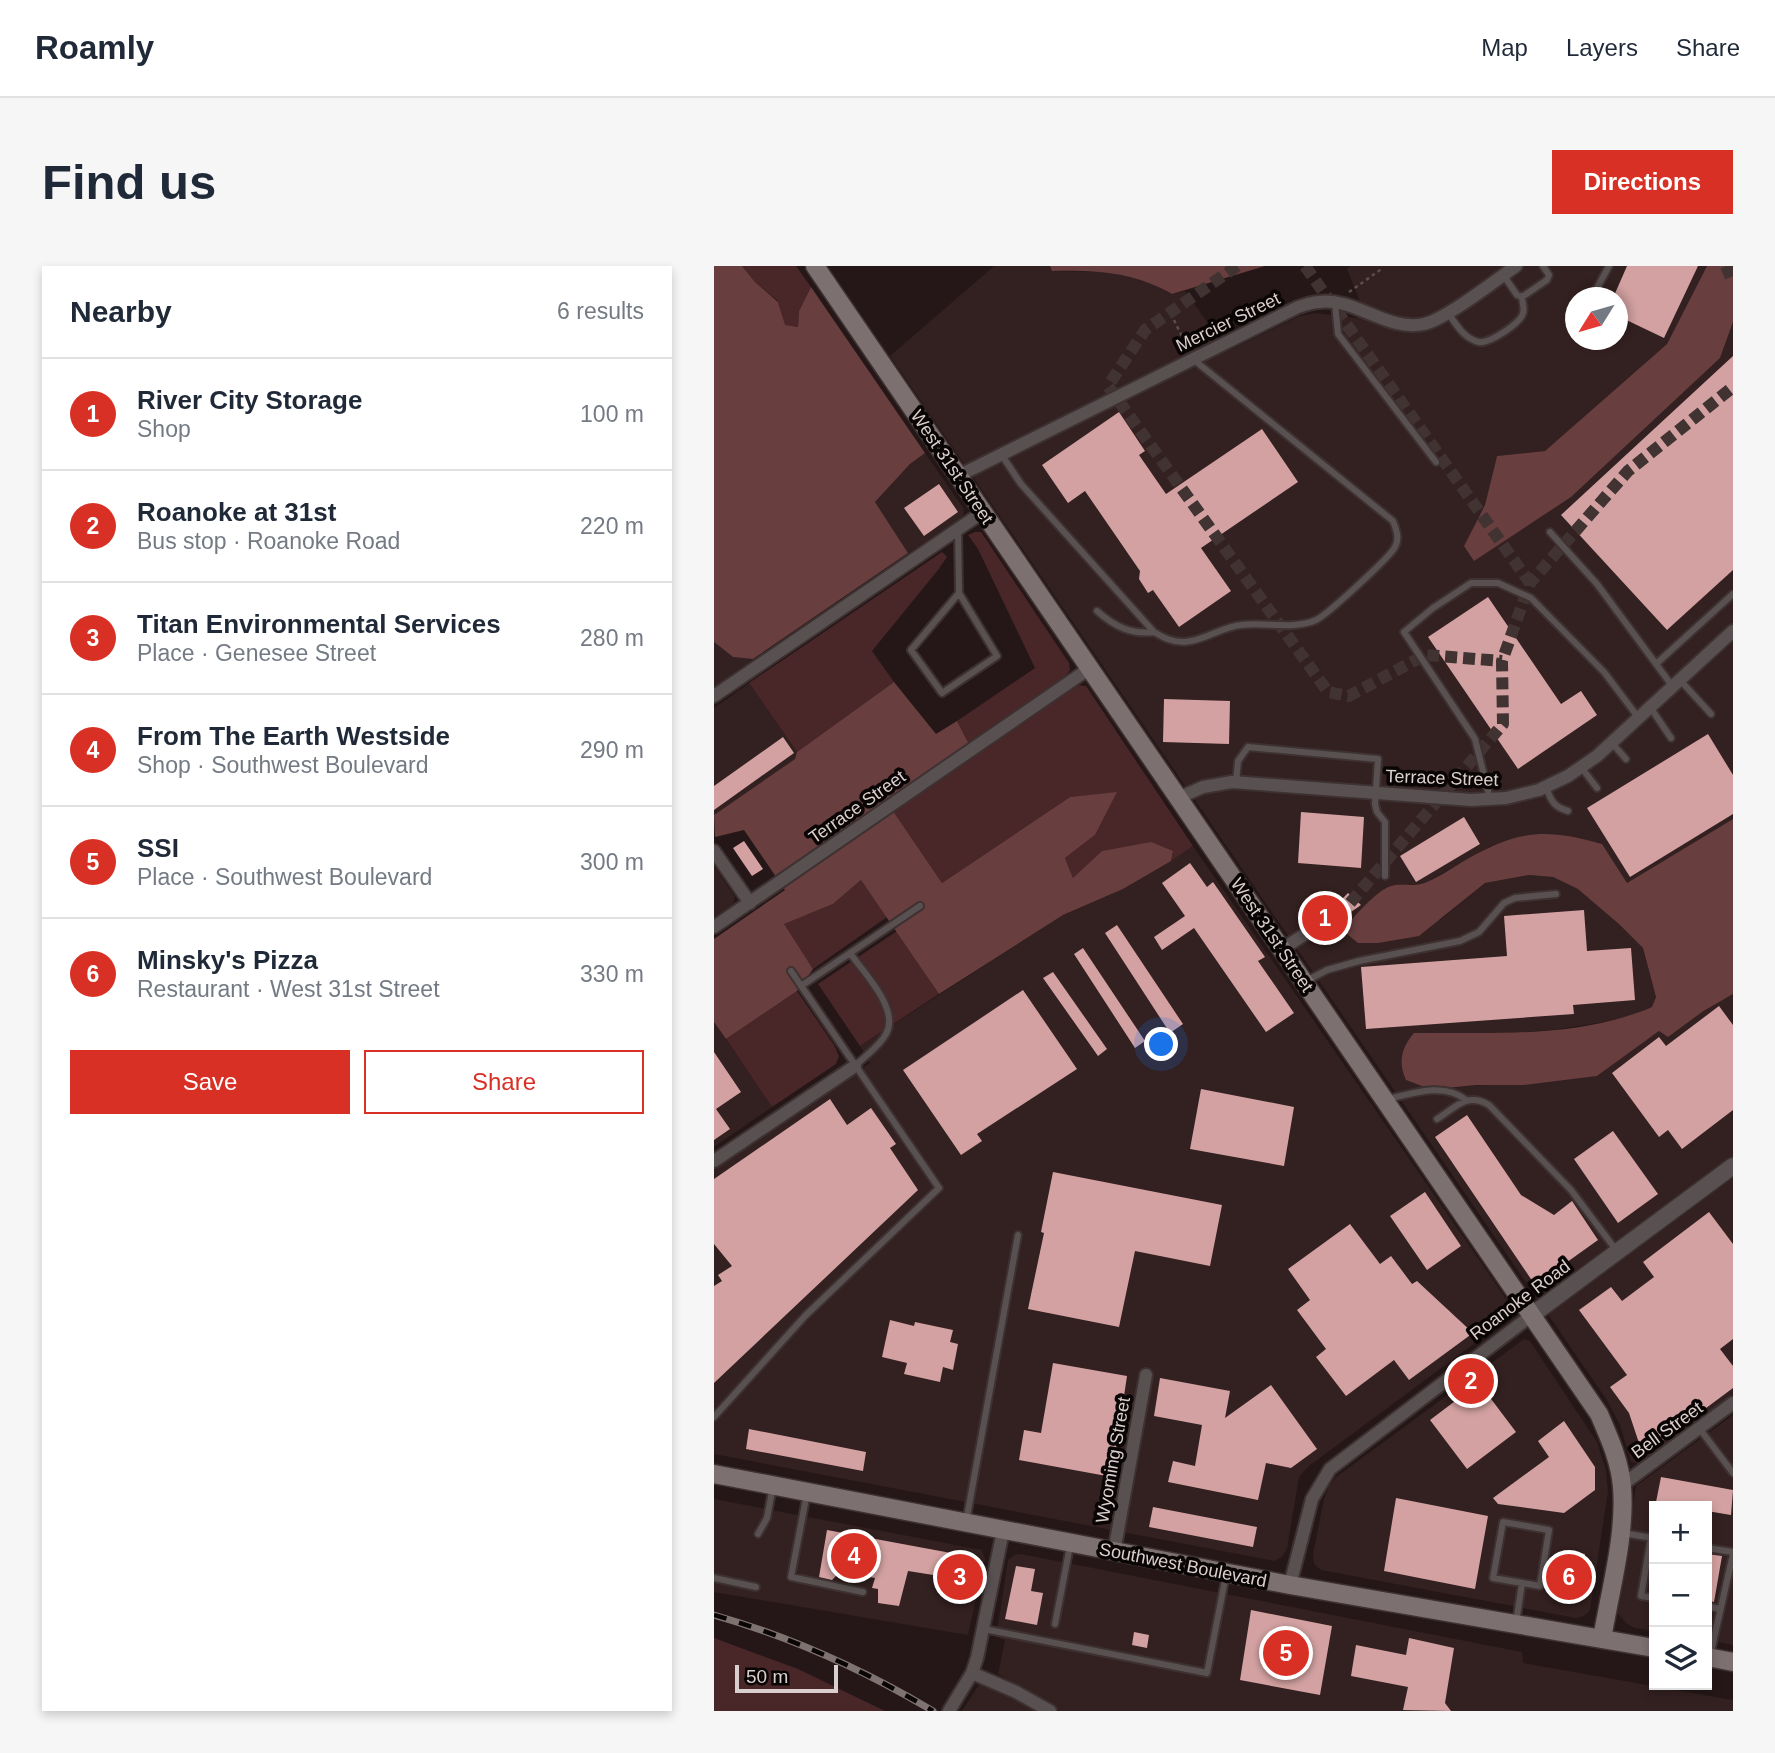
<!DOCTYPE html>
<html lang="en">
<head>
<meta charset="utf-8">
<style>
	:root { --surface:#fff; --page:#f6f6f7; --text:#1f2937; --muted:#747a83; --line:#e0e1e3; --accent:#d93025 }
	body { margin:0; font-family:Helvetica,sans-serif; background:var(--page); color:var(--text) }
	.controls { position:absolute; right:21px; bottom:21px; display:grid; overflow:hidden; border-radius:0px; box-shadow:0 4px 10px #0003 }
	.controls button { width:63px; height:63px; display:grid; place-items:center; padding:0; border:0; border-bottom:2px solid var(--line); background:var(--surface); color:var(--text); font:35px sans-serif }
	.compass { position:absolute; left:851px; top:21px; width:63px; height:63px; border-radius:50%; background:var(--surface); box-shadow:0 4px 10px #0003; rotate:233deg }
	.scale { position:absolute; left:21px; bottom:18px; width:103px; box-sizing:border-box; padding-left:7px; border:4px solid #d9cfce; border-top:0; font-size:19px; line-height:24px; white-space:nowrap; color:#d9cfce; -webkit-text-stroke:5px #0a0505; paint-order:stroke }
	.you { position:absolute; left:448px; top:779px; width:24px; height:24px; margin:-18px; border:5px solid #fff; border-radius:50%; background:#1a73e8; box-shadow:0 0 0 10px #1a73e833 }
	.badge { display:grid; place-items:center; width:46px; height:46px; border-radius:50%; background:var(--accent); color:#fff; font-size:23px; font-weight:700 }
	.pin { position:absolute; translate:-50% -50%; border:4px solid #fff; box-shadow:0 2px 7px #0006 }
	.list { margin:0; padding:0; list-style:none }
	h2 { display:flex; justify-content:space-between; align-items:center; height:91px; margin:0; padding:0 28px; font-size:30px }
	h2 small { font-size:23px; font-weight:400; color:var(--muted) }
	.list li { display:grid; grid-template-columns:46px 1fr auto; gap:21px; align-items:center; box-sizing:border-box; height:112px; padding:0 28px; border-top:2px solid var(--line) }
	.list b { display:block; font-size:26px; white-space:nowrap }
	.list p { margin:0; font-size:23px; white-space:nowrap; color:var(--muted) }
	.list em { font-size:23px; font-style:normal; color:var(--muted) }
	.actions { display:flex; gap:14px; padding:21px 28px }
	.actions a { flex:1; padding:16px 0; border:2px solid var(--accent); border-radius:0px; text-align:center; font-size:24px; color:var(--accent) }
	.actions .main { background:var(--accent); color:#fff }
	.icon { flex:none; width:38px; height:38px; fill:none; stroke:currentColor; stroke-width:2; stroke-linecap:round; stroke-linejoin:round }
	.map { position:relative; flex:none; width:1019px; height:1445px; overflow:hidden; border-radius:0px }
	header { display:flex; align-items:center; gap:42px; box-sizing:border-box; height:98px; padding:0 35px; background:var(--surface); border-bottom:2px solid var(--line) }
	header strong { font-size:33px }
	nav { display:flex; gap:38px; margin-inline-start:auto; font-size:24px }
	.intro { display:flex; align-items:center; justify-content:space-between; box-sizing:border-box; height:168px; padding:0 42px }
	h1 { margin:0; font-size:49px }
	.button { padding:18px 32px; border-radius:0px; background:var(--accent); color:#fff; font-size:24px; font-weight:700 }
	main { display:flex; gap:42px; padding:0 42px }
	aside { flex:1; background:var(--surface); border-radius:0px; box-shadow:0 4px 10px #0003 }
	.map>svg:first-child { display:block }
	.built { fill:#332020; fill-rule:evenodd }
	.green { fill:#492628 }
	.forest { fill:#683e3f }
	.building { fill:#d3a1a1 }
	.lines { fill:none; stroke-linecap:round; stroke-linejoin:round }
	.minor-tunnel { stroke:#403332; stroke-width:12; stroke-dasharray:12 6; stroke-linecap:butt }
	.service-casing { stroke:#3e3131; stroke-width:10 }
	.minor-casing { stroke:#3e3131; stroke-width:16 }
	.tertiary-casing { stroke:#3e3131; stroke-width:19 }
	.secondary-casing { stroke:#3e3131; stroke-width:21 }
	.path { stroke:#5b4e4e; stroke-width:2.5; stroke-dasharray:3.5 3.5; stroke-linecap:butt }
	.service { stroke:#595151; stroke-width:6 }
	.minor { stroke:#595151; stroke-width:12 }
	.tertiary { stroke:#595151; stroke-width:16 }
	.secondary { stroke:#7d7070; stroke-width:18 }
	.rail-casing { stroke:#7f7372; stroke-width:7 }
	.rail { stroke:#0a0505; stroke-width:4.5; stroke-dasharray:13; stroke-linecap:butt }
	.labels { text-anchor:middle; stroke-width:7; stroke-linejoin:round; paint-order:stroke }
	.street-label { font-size:18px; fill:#d9cfce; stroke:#0a0505 }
</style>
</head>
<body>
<header>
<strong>Roamly</strong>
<nav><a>Map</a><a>Layers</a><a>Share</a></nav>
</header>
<div class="intro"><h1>Find us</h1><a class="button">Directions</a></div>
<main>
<aside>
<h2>Nearby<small>6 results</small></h2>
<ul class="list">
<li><span class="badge">1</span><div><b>River City Storage</b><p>Shop</p></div><em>100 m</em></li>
<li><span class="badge">2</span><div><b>Roanoke at 31st</b><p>Bus stop · Roanoke Road</p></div><em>220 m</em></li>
<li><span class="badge">3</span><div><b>Titan Environmental Services</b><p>Place · Genesee Street</p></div><em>280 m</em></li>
<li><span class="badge">4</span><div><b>From The Earth Westside</b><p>Shop · Southwest Boulevard</p></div><em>290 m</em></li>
<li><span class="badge">5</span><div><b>SSI</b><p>Place · Southwest Boulevard</p></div><em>300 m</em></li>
<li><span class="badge">6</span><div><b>Minsky's Pizza</b><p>Restaurant · West 31st Street</p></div><em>330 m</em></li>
</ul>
<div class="actions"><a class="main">Save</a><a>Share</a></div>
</aside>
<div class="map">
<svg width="1019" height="1445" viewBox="0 0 1019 1445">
	<rect width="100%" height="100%" fill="#251717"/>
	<path class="built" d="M280,0H336L339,5L397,6L431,14L458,28L471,25L514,85L586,50L601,47L643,52L645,33L633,3L636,0H993L953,78L831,185L783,190L771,239L750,280L1006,92L1019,56V553L913,617L777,580L713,616L698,620L678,619L726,654L771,617L815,609L839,611L865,623L906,659L929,682L942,731L938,741L909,753L840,764L795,767H700L732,822L883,810L945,765L988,746L1019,728V1128L924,1198L917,1196L906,1159L892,1133L176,90ZM862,32H904V74H862Z
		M211,187L250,243L249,250L194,287L161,236L196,198Z
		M0,376L19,391L39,393L0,421Z
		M35,417L83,486L82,493L0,549V442Z
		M479,580L795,1037L797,1046L795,1052L595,1200L585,1211L573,1283L568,1291L560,1295L0,1188V903L156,797L146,780L349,649L409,623Z
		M0,600L21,631L19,638L0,651Z
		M0,756L58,841L0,881Z
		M810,1073L816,1075L883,1176L892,1204L894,1225L876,1344L870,1350L862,1352L607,1304L600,1298L599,1288L610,1233L615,1220L622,1211Z
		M1019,1149V1379L993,1374V1240H940V1365L921,1362L913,1358L903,1347L902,1336L922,1220Z
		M0,1233L268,1284L271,1293L254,1369L0,1326Z
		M307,1288L808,1386L809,1397L1019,1434V1445H346L284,1408L291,1374L282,1371L294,1294L300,1289Z
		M266,1417L277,1418L323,1445H248Z"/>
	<path class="green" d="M28,0H82L97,21L85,45L84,61L70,59L64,35L41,16Z
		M261,266H267L355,397L356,404L351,411L255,478L243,455L321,402L264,283L254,269Z
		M228,286L233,291L224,304L158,385L180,416L83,486L35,417Z
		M363,419L372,420L479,580L457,595L459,585L359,612L351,592L381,569L402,527L356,531L228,617L178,545Z
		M147,614L173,651L99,703L69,658L119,638Z
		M183,665L225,728L146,780L104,718Z
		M83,725L120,779L125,790L122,798L58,841L12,773Z
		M0,1372L84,1403L171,1445H0Z"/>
	<path class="forest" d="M0,0H28L41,16L64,36L71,59L84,61L85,45L97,21L211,187L196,198L161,236L194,287L39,393L19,391L0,376Z
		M336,0H551L458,28C420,6 382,4 338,5Z
		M993,0H1019V56L1006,92L857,231L760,295L750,280L771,239L783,190L831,185L953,78Z
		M180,416L222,468L243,455L255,478L172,535L228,617L356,531L403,526L381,569L351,592L359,612L388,585L437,576L459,585L457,595L409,623L349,649L225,728L147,614L119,638L70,658L99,703L83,725L12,773L0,756V673L71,624L30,564L1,571L0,549L81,493L83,486Z
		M1019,553V728L988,746L954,771L945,765L883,810L809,819H763L732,822L708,820L692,814C684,797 687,782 700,767C779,766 863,773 938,741L942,731L929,682L906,659L864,623L839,611L815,609L771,617L705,670L664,677H644L633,668L632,660C643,648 665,621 681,619C692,618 701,621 713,616C727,610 741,600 755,592C806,564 832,562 888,578L913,617Z"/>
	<path class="building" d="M913,0H984L950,72L904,50V32H899Z
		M1019,90V304L953,364L847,249Z
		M405,146L431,185L425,189L452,228L548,163L584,216L487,282L517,325L465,361L439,324L434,327L425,313L426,305L371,225L354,237L328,199Z
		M225,218L244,246L210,270L190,242Z
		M774,331L847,438L867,425L883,449L804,503L714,371Z
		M450,433L516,435L515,478L449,476Z
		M994,468L1019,509V548L916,611L873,542Z
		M69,471L80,487L0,544V520Z
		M587,546L650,551L647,602L584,597Z
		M750,551L766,578L702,616L686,590Z
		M30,575L49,603L38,610L19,582Z
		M476,597L493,621L499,616L551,691L544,695L580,747L552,766L480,662L448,684L440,671L471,650L448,617Z
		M634,627L647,639L614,662L615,654L606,649L622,639Z
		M870,644L873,685L917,682L921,734L859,739L860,748L652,763L647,701L793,690L790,650Z
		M403,659L469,758L456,767L391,667Z
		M369,682L431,775L421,782L360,688Z
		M339,706L393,783L384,790L329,712Z
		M309,724L363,803L263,868L268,875L247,889L189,804Z
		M1005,740L1019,759V844L968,883L954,864L945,871L898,807L945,771L952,780Z
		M0,786L27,826L2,843L16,863L0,874Z
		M487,823L580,841L570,900L476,883Z
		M116,833L133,859L157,842L182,878L176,882L204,924L0,1117V1020L8,1015L4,1009L18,1000L0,978V913Z
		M753,849L807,929L840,949L858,935L884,974L821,1019L721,871Z
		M899,865L944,928L904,957L860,893Z
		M339,906L508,939L496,1000L421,985L405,1061L314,1043L330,967L327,966Z
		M711,926L747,980L713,1004L676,950Z
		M995,946L1019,978V1073L1006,1083L1019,1100V1122L929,1189L915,1147L896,1121L913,1109L865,1044L897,1021L908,1035L940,1011L929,996Z
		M636,958L666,998L677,990L698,1018L703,1015L759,1067L695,1114L680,1094L632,1130L602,1091L612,1083L583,1044L596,1034L574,1003Z
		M176,1054L200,1060L201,1056L239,1064L236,1076L244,1078L239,1104L229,1101L226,1116L190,1108L193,1097L168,1091Z
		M339,1097L413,1110L398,1211L305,1194L310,1164L327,1167Z
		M446,1112L516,1125L511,1152L557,1119L603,1183L577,1202L552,1197L544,1234L454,1216L459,1195L481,1200L488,1159L440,1150Z
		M765,1117L802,1166L753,1203L716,1154Z
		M850,1155L881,1201V1224L850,1247L784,1238L779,1232L835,1191L824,1175Z
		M35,1163L152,1186L149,1205L32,1183Z
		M947,1211L1019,1224L1017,1249L993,1245V1240H968L942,1236Z
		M682,1232L774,1250L761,1323L670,1305Z
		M439,1241L543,1261L539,1281L435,1261Z
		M113,1264L264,1292L256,1335L228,1330L232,1311L194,1305L185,1340L164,1337V1323L158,1322L161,1312L126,1306L118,1314L105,1311Z
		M850,1284L871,1288L861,1337L840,1333Z
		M993,1288L1008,1290L1000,1336L993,1334Z
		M302,1300L321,1303L317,1325L329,1327L323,1359L291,1353Z
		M537,1344L618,1360L606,1429L526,1414Z
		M420,1366L435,1369L433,1382L418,1379Z
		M695,1372L740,1382L731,1437L737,1445L689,1444L694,1421L637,1410L642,1379L692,1389Z"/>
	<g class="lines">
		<path class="minor-tunnel" d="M523,0L431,64L394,120L614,426L635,430L711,389L788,395
			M591,0L816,317
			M1012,0L1019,16
			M607,658L636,637L789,458L788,395L816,317L914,205L1019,121"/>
		<g class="service-casing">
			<path id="service" d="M790,10L803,29L808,31L833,14L835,9L829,0
				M883,22L895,0
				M621,37L624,68L722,196
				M734,47C742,58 750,73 765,76C775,78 807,57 809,47C811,42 808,36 808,31
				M287,188L307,218L440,366C450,372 458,376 470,376C490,375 507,361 527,359C551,356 580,364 602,354C613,349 676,291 681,281C686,272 682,263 679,255L480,94
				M244,264L245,327L197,384L228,427L283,390L245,327
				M836,266L883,318L959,421
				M383,345C400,360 417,369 440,366
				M942,398L1019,328
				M966,414L997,448
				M936,441L957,472
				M897,476L912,493
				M867,501L883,522
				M522,516L524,495L534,481L664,493L661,538L663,546L671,556V610
				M832,521C837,535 840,541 854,545
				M776,533L761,473L690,366L719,342L757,317H784L817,332L890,406L924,451
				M136,687C150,707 186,743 172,768C166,780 151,790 141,800
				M592,715L613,704L645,695L746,675L765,666L790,637L801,632L842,628
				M87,720L206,640
				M674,833C699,827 731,816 752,834
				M723,853C742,841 753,826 775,839L857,924L902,984
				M0,1151L91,1050L225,922L77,705
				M985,1162L1019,1207
				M93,1227L77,1311L149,1326
				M252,1256L304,969
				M789,1256L835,1264L826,1320L779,1312Z
				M908,1267L939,1272
				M44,1268L53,1252L59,1220
				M937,1272L927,1330L940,1332
				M993,1282L1019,1286
				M0,1312L42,1321
				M993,1340L1006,1343
				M802,1357L808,1317
				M341,1358L356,1280
				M270,1363L493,1407L512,1309
				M996,1390L1019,1288"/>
		</g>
		<g class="minor-casing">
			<path id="minor" d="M244,210L584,41C591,39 598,36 605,36C641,31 673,66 710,58C731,54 782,14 802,0
				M0,430L269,246
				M464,532L489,521L518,516L757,534L792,532L825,524L854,510L883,490L1019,365
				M0,585L36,637
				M0,661L376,402
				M568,683L607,658
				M0,895L141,800
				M908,1219L1019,1137
				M400,1286L432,1109
				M576,1319L598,1233L616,1203L818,1049
				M258,1407L302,1426L336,1445
				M235,1445L258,1407L263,1392L289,1265"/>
		</g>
		<g class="tertiary-casing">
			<path id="tertiary" d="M818,1049L1019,900"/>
		</g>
		<g class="secondary-casing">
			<path id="secondary" d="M101,0L885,1148C895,1171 906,1195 908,1221C912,1269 896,1325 888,1373
				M0,1208L576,1319L940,1382
				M993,1391L1019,1396"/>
		</g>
		<path class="path" d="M635,26L669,2
			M460,54L473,81"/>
		<use href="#service" class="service"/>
		<use href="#minor" class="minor"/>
		<use href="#tertiary" class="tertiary"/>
		<use href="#secondary" class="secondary"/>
		<g class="rail-casing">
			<path id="rail" d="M0,1349C77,1371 150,1404 219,1445"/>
		</g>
		<use href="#rail" class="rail"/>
	</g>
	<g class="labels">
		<g class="street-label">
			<text transform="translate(514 56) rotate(-26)" y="6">Mercier Street</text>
			<text transform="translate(238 201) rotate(56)" y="6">West 31st Street</text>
			<text transform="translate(728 512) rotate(2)" y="6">Terrace Street</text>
			<text transform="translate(143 541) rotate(-35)" y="6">Terrace Street</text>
			<text transform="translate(558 669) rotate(56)" y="6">West 31st Street</text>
			<text transform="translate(806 1034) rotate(-37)" y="6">Roanoke Road</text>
			<text transform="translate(953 1164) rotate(-36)" y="6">Bell Street</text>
			<text transform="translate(399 1194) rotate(-80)" y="6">Wyoming Street</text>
			<text transform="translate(469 1299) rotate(11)" y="6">Southwest Boulevard</text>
		</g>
	</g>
</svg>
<div class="controls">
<button>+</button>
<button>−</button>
<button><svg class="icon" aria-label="layers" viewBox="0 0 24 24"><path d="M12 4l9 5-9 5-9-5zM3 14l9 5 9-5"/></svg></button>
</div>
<svg class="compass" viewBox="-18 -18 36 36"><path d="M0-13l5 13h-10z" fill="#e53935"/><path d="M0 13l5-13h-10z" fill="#747a83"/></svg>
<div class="scale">50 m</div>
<div class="you"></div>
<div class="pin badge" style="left:611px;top:652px">1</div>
<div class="pin badge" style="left:757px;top:1115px">2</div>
<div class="pin badge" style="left:246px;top:1311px">3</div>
<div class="pin badge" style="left:140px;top:1290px">4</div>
<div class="pin badge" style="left:572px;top:1387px">5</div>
<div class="pin badge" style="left:855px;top:1311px">6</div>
</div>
</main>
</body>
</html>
